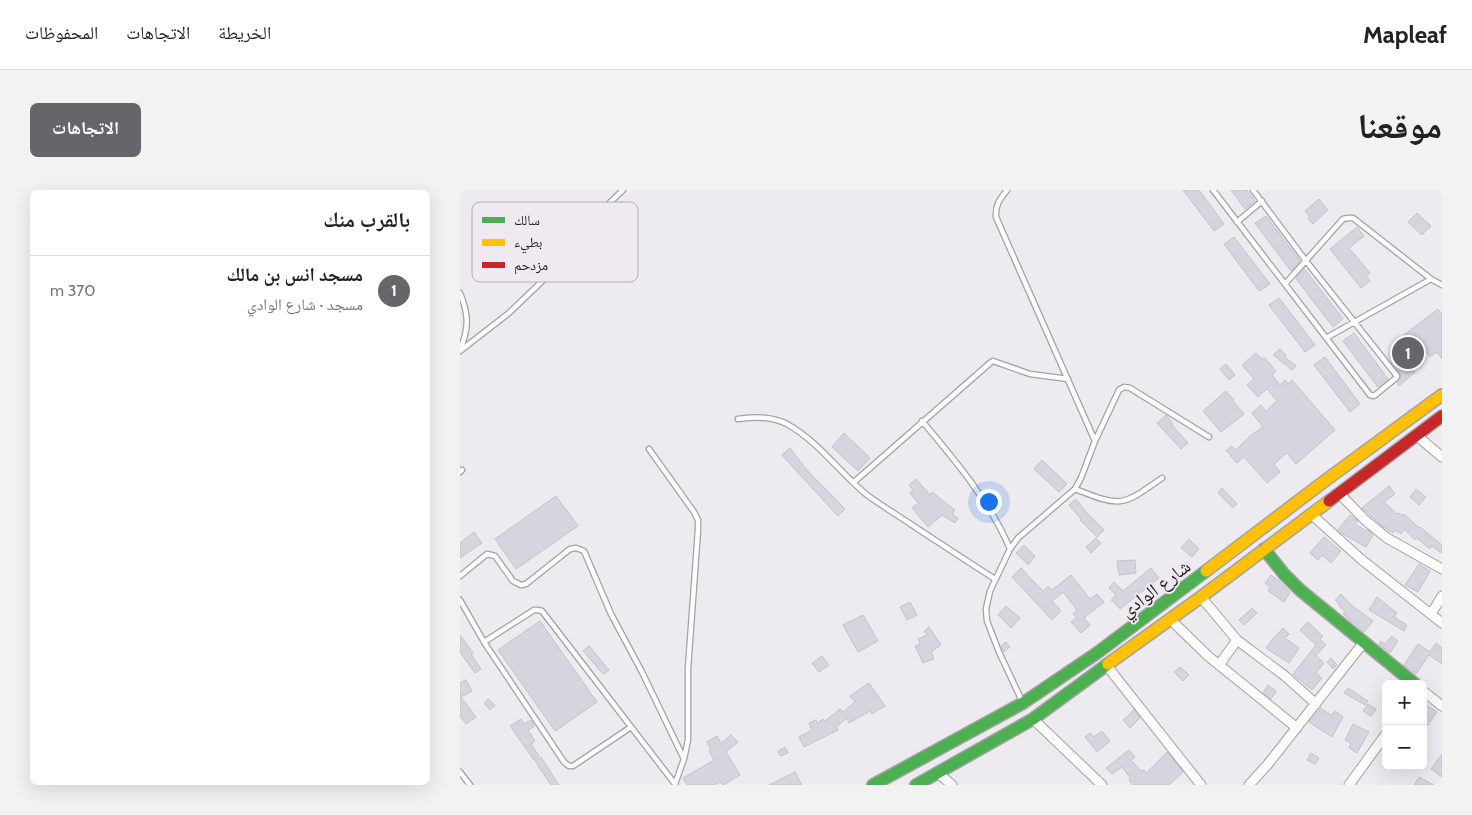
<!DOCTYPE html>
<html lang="ar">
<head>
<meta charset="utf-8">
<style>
	:root { --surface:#fff; --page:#f2f2f2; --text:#222; --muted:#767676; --line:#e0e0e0; --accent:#676569 }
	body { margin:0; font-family:Cabin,"Noto Naskh Arabic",sans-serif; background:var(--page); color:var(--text); direction:rtl }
	.controls { position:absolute; right:15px; bottom:15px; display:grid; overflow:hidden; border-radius:8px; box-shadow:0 5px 20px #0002 }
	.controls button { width:45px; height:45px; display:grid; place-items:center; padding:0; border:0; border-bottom:1px solid var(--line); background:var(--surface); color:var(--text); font:25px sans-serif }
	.you { position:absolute; left:528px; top:311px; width:18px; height:18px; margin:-12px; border:4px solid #fff; border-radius:50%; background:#1a73e8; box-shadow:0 0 0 8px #1a73e833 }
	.badge { display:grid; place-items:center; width:32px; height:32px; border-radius:50%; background:var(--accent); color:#fff; font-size:16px; font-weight:700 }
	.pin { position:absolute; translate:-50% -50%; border:2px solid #fff; box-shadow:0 1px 5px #0006 }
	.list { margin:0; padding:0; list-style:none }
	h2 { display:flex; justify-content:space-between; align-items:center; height:65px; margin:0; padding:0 20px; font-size:21px }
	h2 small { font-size:16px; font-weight:400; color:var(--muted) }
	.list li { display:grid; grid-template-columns:32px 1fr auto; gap:15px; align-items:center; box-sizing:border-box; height:70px; padding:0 20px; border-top:1px solid var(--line) }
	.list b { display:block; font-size:19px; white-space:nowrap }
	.list p { margin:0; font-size:16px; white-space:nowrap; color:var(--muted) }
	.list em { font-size:16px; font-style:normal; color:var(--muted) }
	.map { position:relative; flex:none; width:982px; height:595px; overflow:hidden; direction:ltr; border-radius:8px }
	header { display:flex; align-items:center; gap:30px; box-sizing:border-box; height:70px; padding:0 25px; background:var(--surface); border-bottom:1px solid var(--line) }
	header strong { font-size:24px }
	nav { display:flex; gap:28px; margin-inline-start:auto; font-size:18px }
	.intro { display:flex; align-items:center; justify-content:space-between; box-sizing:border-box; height:120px; padding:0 30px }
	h1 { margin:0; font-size:35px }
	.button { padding:12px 22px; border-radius:8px; background:var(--accent); color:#fff; font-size:18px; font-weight:700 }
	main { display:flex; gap:30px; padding:0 30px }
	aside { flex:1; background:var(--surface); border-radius:8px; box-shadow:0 5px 20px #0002 }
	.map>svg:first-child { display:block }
	.building { fill:#d7d3df; stroke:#c4c3c6 }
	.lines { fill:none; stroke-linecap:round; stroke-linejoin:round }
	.lane-casing { stroke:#a4a1a5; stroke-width:7 }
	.street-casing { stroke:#a4a1a5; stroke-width:11 }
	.fast-casing { stroke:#a4a1a5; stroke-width:14 }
	.slow-casing { stroke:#a4a1a5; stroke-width:14 }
	.jam-casing { stroke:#a4a1a5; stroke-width:14 }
	.lane { stroke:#fcfcfd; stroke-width:4.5 }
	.street { stroke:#fcfcfd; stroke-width:9 }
	.fast { stroke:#4caf50; stroke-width:11 }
	.slow { stroke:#ffc107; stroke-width:11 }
	.jam { stroke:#c62828; stroke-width:11 }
	.labels { text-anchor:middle; stroke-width:4; stroke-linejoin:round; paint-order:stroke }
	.street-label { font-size:19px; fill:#1f1d20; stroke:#efeaf1 }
	.key { fill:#efeaf1; stroke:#b1acb2; stroke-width:1 }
	.key-label { font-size:14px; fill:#1f1d20 }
</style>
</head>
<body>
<header>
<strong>Mapleaf</strong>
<nav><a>الخريطة</a><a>الاتجاهات</a><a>المحفوظات</a></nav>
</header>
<div class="intro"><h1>موقعنا</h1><a class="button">الاتجاهات</a></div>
<main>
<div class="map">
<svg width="982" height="595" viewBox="0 0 982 595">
	<rect width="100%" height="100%" fill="#eeebf0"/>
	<path class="building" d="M723,0H739L764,34L754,41Z
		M771,0H787L795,11L785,19Z
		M859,9L868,20L853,34L848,29L850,27L845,21Z
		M957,23L971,36L962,45L948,32Z
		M806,26L840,71L831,81L795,33Z
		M897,37L904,46L889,58L910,83L906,86L910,91L901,98L870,59Z
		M774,47L810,94L799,101L764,54Z
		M844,78L883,129L873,137L837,90L836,88Z
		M819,108L855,155L845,162L809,115Z
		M978,119L982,124V169L977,162L970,167L955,146L948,151L944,145Z
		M894,143L928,189L918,197L883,151Z
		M944,156L953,164L956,161L959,164L949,175L955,182L939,196L937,193L940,190L941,185L936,178L947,169L939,162Z
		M820,159L826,165L825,167L836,176L832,180L813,165Z
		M796,163L802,169L804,167L816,181L812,185L820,195L825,190L828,194L832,190L875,240L836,274L827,263L814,274L820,282L807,293L784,267L777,273L770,266L772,265L766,261L771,256L776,260L790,246L803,237L792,223L801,215L806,221L817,211L807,199L798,207L787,195L794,189L782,175Z
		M865,167L900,214L890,222L854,175Z
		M766,174L775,185L769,190L760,179Z
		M766,201L774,210L773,211L784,224L761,242L743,221Z
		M706,225L713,234L712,235L728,253L721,259L697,233Z
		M384,243L410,268L398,281L372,257Z
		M330,258L346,279L385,319L378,326L341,286L322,265Z
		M582,270L607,294L599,302L574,279Z
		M456,289L470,305L472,302L495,320L492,324L498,328L495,333L482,325L468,337L452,318L458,313L450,303L453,300L449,295Z
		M929,296L935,304L924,312L937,324L938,323L943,326L944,324L959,338L960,337L982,355V363L972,356L970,359L957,348L955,350L944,339L941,344L935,340L933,343L922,336L902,318Z
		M762,298L777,314L773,318L758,303Z
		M956,299L966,307L959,315L950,307Z
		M96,306L118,336L56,379L35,349Z
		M616,309L626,322L644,340L637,347L620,330L621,329L609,315Z
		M890,325L898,331L895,334L907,341L908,340L913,345L906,357L883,344L878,340Z
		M14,342L22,353L0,368V353Z
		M864,347L881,361L871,373L862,365L858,370L850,363Z
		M636,348L641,353L631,363L626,357Z
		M729,349L739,359L732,367L721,358Z
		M564,355L575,366L568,375L556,363Z
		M675,370L676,383L659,385L657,371Z
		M959,374L970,381L958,402L945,395Z
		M561,378L583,401L588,396L592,400L611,385L630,409L637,404L644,412L624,428L630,435L621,443L611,432L617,428L613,424L617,420L603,402L592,411L601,421L592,430L552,387Z
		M691,378L699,388L660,419L651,410L656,405L649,398L654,392L663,401Z
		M811,385L819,391L830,402L824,412L808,401L810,397L805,393Z
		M881,404L890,414L913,431L904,442L883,424L885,421L879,416L880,415L875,410Z
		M917,407L937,423L934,427L947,435L944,441L909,420Z
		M450,412L457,425L447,430L440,417Z
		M546,416L560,428L551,438L538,425Z
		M792,418L797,423L784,435L779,430Z
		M403,425L418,451L398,462L383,435Z
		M80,431L137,512L95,541L38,460Z
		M848,432L863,446L860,449L866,455L856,465L864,473L856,483L862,488L852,500L833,484L856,455L840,440Z
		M469,437L481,455L471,462L474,469L463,473L455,456L460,454L458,449L467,445L464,441Z
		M823,438L829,444L825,448L839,458L829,473L806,458L811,451Z
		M0,445L13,463L11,464L21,479L15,483L0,462Z
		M932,446L938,451L930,463L919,454L921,451L925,454Z
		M546,452L550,457L544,462L541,456Z
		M976,453L982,458V474L969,465L956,484L944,475L958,454L970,462Z
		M129,456L149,480L143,484L123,461Z
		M362,466L369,475L359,482L352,473Z
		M871,468L877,475L873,479L867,472Z
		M720,477L729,485L723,491L714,482Z
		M6,490L12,501L1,507L16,527L6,534L0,526V493Z
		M409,493L425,516L412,524L410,521L389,533L387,528L376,537L378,540L344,557L339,547L352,540L349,533L356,530L357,533L363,529L365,531L380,519L383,522L395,512L390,506Z
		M808,495L816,501L811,509L803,503Z
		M888,498L908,511L905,515L884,503Z
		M28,509L35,515L30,520L24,513Z
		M908,514L916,519L911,526L903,521Z
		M967,515L977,522L963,542V520Z
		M861,518L871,525L875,521L883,527L872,547L849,532Z
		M674,520L680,528L670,538L663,530Z
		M61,529L64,534L71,530L74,537L68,540L75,551L71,554L79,566L74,570L50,536Z
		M893,534L909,542L897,563L889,558L891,553L885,550Z
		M642,541L650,551L637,562L625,547L630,543L634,547Z
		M271,545L278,552L266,562L280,585L263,595L260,592L254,595H227L223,588L254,570L249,561L251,560L247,552L257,546L261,553Z
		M325,557L328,563L320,566L318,561Z
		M669,560L675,567L671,570L681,581L684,580L686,583L707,562L723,582L709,595H673L669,590L671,589L662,577L652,584L646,578Z
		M851,563L859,568L855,574L847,570Z
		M982,564V587L971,579Z
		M81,567L99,595H91L75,571Z
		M335,582L342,595H309Z
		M959,587L974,595H954Z"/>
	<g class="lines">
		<g class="lane-casing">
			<path id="lane" d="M547,0C540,9 535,15 536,27L635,251
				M753,0L910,205L914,206L936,188L937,186L846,71L793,0
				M777,32L802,11
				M825,94L883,29L888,28H893L971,89
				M0,103C9,125 9,138 0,160
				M866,148L971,89L982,95
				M0,161L49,123L97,77L111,61L135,27L163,0
				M278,229C294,226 313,227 327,234C359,252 379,282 407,305C422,316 439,326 455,337C481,354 508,372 535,389
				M462,231C495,270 531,313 550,359
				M189,259L234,322L238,330V340L228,478V550L224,569L215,594
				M0,282L2,280
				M394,292L530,173L533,171L570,184L608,189
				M615,299C661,317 661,317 702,288
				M0,386L27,364L35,366L53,391L61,395L66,394L110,359L116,358L124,361L151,424L182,482L224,569
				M0,410L24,452L104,572L109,576H113L171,537
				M24,452L74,420H78L82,421L215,594
				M562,511L539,462L527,431L526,419L530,401L550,359L558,348L615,299L621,288L635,251L659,200L664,197L670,198L749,247
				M0,582L10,595"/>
		</g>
		<g class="street-casing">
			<path id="street" d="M956,245L982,267
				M879,303L905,330L927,348L982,379
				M851,324L902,370L982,433
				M741,407L777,450L825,486L856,514
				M971,424L982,406
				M710,429L748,466L837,538
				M759,475L777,450
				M647,476L741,595
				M963,501L982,516
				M573,529L642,595
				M478,583L492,595
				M789,595L808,574L904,452
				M889,595L926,544"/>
		</g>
		<g class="fast-casing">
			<path id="fast" d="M804,359L824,384L840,400L955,494
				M413,595L563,513L637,463L746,381
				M456,595L573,529L648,474"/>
		</g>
		<g class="slow-casing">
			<path id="slow" d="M746,381L866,290L982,205
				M648,474L741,407L869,311"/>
		</g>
		<g class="jam-casing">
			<path id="jam" d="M869,311L982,226"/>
		</g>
		<use href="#lane" class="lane"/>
		<use href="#street" class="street"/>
		<use href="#fast" class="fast"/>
		<use href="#slow" class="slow"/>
		<use href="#jam" class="jam"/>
	</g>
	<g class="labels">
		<g class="street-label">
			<text transform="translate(695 398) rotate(-37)" y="7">شارع الوادي</text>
		</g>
	</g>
	<rect x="12" y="12" width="166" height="80" rx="8" class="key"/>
	<rect x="22" y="27" width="23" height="6" fill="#4caf50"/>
	<rect x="22" y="49" width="23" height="7" fill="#ffc107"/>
	<rect x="22" y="72" width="23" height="6" fill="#c62828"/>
	<g class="key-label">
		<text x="54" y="35">سالك</text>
		<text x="54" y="57">بطيء</text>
		<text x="54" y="80">مزدحم</text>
	</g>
</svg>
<div class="controls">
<button>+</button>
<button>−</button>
</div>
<div class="you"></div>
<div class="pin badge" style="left:948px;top:163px">1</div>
</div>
<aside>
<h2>بالقرب منك<small></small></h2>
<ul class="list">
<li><span class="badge">1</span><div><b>مسجد انس بن مالك</b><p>مسجد · شارع الوادي</p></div><em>370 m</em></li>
</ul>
</aside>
</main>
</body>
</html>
